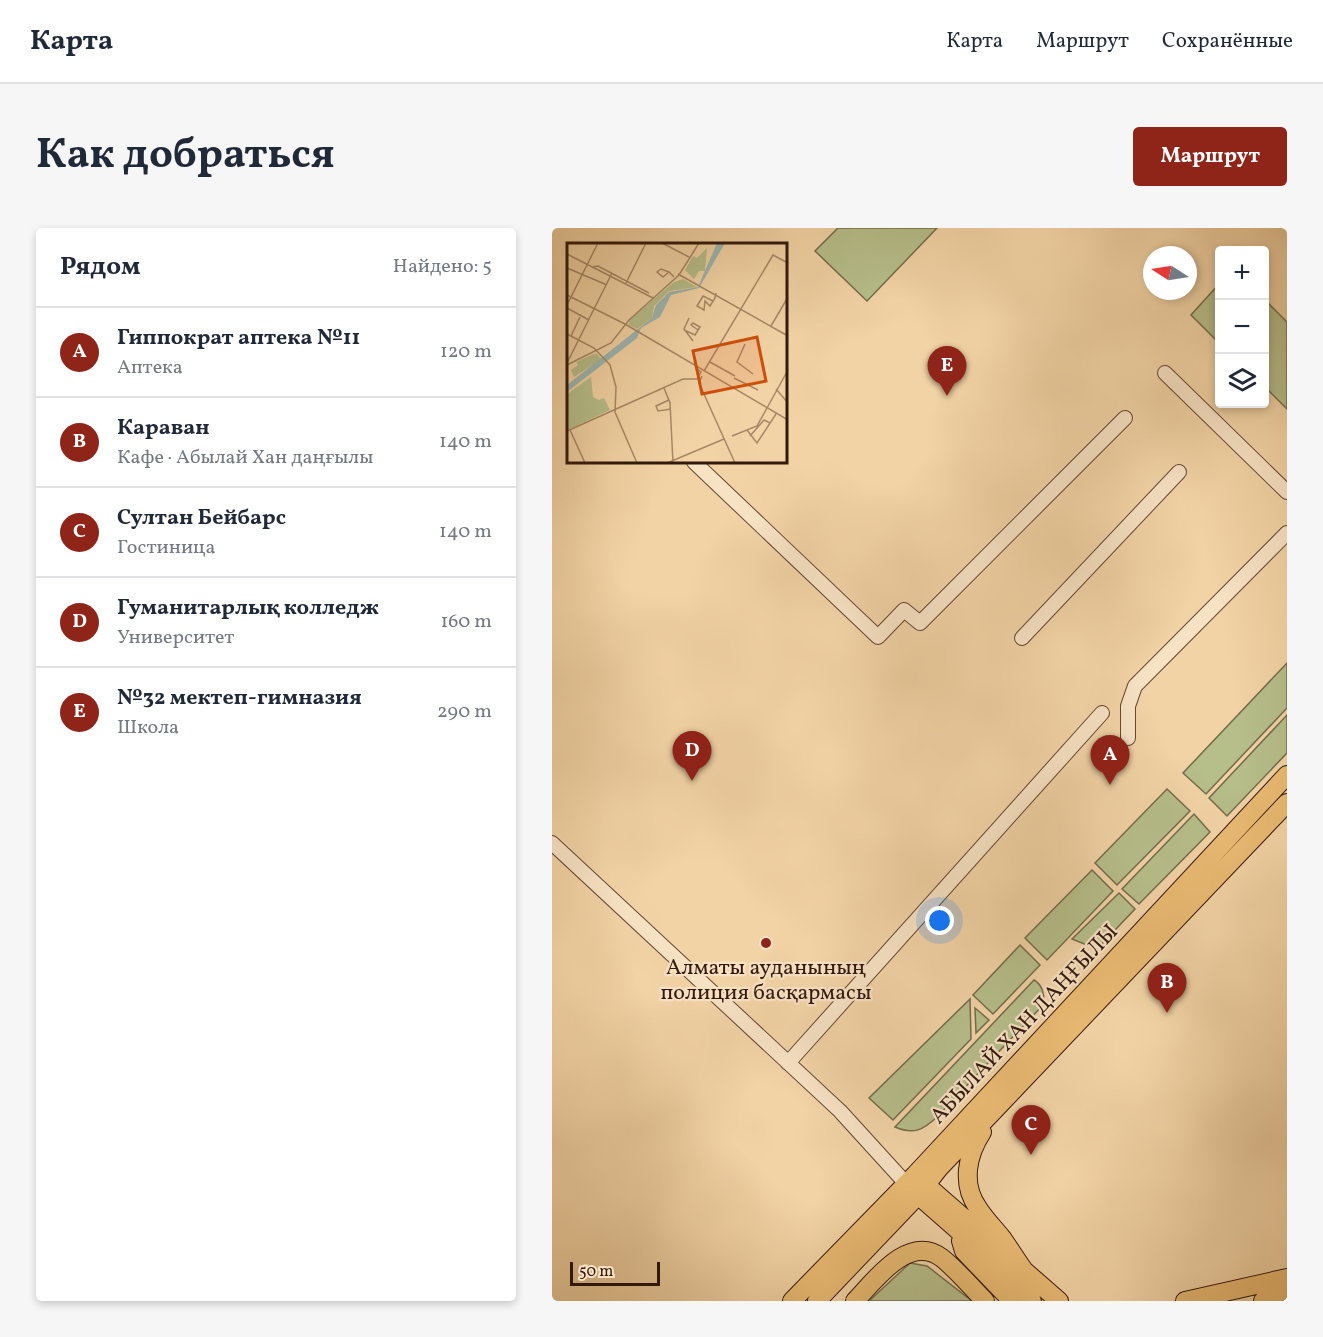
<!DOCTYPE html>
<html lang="ru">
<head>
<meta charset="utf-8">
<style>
	:root { --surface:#fff; --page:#f6f6f7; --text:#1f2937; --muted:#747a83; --line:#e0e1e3; --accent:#8f2418 }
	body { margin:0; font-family:Vollkorn,serif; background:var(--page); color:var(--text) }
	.controls { position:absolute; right:18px; top:18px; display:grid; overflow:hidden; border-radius:6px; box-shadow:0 3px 9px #0003 }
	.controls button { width:54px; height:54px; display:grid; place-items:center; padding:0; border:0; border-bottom:2px solid var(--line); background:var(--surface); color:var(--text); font:30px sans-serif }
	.compass { position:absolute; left:591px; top:18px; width:54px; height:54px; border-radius:50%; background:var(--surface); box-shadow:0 3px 9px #0003; rotate:282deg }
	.scale { position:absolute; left:18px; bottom:15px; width:90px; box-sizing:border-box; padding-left:6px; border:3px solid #33180d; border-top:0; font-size:16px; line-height:21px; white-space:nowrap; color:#33180d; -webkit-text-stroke:4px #f7e2c4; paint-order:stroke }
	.you { position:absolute; left:388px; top:693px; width:21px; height:21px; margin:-15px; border:4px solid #fff; border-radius:50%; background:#1a73e8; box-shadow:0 0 0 9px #1a73e833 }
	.badge { display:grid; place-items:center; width:39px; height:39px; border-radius:50%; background:var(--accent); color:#fff; font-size:20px; font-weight:700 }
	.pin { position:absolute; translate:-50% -50px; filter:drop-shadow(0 2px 3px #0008) }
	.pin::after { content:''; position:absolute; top:32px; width:21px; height:18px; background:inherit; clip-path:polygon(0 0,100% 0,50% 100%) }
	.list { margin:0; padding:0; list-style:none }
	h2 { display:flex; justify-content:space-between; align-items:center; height:78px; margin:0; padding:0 24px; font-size:26px }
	h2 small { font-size:20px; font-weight:400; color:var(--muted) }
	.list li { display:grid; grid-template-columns:39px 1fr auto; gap:18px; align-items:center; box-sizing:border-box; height:90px; padding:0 24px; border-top:2px solid var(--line) }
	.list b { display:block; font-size:22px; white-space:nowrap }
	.list p { margin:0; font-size:20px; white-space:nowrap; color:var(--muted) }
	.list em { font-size:20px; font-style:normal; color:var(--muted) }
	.icon { flex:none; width:33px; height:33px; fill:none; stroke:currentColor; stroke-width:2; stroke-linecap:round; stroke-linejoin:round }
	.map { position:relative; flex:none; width:735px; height:1073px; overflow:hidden; border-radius:6px }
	header { display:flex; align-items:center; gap:36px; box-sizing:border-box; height:84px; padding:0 30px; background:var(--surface); border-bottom:2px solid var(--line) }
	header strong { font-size:28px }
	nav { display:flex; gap:33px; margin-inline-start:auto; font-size:21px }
	.intro { display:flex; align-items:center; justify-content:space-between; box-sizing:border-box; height:144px; padding:0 36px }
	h1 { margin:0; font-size:42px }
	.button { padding:15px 27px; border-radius:6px; background:var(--accent); color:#fff; font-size:21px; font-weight:700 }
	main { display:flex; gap:36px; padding:0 36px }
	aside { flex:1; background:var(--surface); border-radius:6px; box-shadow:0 3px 9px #0003 }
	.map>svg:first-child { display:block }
	.green { fill:#b6be8a; stroke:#746b4c; stroke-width:1.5 }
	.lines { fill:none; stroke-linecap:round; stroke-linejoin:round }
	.minor-casing { stroke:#634733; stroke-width:16 }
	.major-casing { stroke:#33180d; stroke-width:20 }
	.minor { stroke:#f7e2c4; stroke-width:14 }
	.major { stroke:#e9ba72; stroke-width:18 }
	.poi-dot { fill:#8f2418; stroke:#f7e2c4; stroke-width:2 }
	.labels { text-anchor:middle; stroke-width:4.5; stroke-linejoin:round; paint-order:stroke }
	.poi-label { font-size:22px; fill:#33180d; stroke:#f7e2c4 }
	.street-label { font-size:22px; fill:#33180d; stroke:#f7e2c4 }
	.inset-road { fill:none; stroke:#a68868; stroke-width:1.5 }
	.view { fill:#cd4f0c; fill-opacity:0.15; stroke:#cd4f0c; stroke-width:3 }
	.inset-edge { fill:none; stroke:#33180d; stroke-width:3 }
</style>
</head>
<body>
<header>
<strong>Карта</strong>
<nav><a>Карта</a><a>Маршрут</a><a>Сохранённые</a></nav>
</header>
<div class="intro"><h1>Как добраться</h1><a class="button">Маршрут</a></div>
<main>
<aside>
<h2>Рядом<small>Найдено: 5</small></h2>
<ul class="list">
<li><span class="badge">A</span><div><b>Гиппократ аптека №11</b><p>Аптека</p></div><em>120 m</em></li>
<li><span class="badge">B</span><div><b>Караван</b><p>Кафе · Абылай Хан даңғылы</p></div><em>140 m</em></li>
<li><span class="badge">C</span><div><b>Султан Бейбарс</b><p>Гостиница</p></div><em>140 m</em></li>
<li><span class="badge">D</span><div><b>Гуманитарлық колледж</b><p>Университет</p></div><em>160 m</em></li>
<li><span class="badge">E</span><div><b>№32 мектеп-гимназия</b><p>Школа</p></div><em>290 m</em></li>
</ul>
</aside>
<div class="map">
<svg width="735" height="1073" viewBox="0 0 735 1073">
	<rect width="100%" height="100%" fill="#f2d3a5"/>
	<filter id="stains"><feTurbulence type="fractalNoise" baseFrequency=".00333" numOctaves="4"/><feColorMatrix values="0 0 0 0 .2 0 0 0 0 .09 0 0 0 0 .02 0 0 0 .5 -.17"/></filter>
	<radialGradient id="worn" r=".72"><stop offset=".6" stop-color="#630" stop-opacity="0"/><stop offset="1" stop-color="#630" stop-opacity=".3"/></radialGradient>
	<path class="green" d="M286,0H385L315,73L263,23Z
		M667,56V115L639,87Z
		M712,71L735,94V181L713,159Z
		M735,435V480L654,566L631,545Z
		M735,487V525L675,588L657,570Z
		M615,561L638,583L565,657L543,635Z
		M642,586L658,604L587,676L570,661Z
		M540,642L561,663L495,732L473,710Z
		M567,665L583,681L545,721L520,711Z
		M468,717L488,737L441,786L421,767Z
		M482,752C491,757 492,767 492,776L385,889C371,902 362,907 343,899Z
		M418,771L419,811L341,892L317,870Z
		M423,780L437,792L424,805Z
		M358,1035L375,1038L420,1073H317Z"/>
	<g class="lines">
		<g class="minor-casing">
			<path id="minor" d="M613,145L735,264
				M142,234L326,409L352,382L368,395L573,190
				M470,410L627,244
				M576,510V478L583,458L735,305
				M0,615L288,883L359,961
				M236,835L550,485"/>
		</g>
		<g class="major-casing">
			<path id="major" d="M430,904C415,927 409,956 426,980C433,991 442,1000 450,1010C457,1020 464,1031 471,1041
				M374,957L507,1073
				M366,967L424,1018L480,1073
				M409,1013L412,1023L460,1073
				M240,1073L363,947L735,547
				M265,1073L366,967L387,940L735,575
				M303,1073C323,1052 357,1005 390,1030C405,1042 419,1059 433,1073
				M633,1073L735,1050
				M711,1073L735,1068"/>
		</g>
		<use href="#minor" class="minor"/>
		<use href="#major" class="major"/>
	</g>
	<circle class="poi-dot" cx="214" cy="715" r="6"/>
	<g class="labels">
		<g class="poi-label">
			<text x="214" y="746">Алматы ауданының<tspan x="214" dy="25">полиция басқармасы</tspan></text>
		</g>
		<g class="street-label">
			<text transform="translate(471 795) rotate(-47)" y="8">АБЫЛАЙ ХАН ДАҢҒЫЛЫ</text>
		</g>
	</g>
	<g transform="translate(15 15)">
		<rect width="220" height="220" fill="#f2d3a5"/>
		<path d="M140,5L138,28H132L127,36L118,27L126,13L130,15ZM116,36L130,44L102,48L87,63L85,75L70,86L62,82V77L107,39ZM29,110L35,116L7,134L4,127L11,122L9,119ZM24,134L26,154L32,157L37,155L43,167L0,187V151Z" fill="#b6be8a"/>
		<path d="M150,0H158L132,45L104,52L93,74L74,85L70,95L0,149V142L85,75L89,62L102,49L131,44Z" fill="#9db6b0"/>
		<path class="inset-road" d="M95,0L122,14M0,11L86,55M26,24L31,23L82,50M0,25L40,42M102,29L96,34L90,29L94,26L102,29L107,34M111,31L221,93M59,40L79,0M0,52L58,81L221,177M146,58L136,53L130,63L137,67L138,58L143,63L148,55L149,50M0,62L31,0M0,65L22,77M122,75L117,86L126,98M204,83L221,54M117,87L128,92L133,84L126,80L124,82L131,87M0,91L27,105L43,122L49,144L48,169L70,220M4,93L13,74M178,101L170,119L186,131M143,119L168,133M0,120L45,30M0,122L44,100L62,77L112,32L132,0M137,128L206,12L221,20M135,133L132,140L168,220M167,135L191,147M97,145L103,160L106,220M209,146L221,160M102,157L89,163L91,168L104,166M3,187L18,220M180,187L190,200L209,171M0,188L116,136H130L134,129L130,126M165,193L190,183L221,127M183,193L197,177L203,180M100,220L157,196"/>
		<path class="view" d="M190,94L199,138L135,151L126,108Z"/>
		<rect width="220" height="220" class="inset-edge"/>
	</g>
	<rect width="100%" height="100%" filter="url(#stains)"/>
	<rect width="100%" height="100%" fill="url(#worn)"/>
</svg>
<div class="controls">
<button>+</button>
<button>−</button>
<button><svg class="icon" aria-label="layers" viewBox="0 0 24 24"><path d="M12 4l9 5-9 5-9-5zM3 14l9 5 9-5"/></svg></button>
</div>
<svg class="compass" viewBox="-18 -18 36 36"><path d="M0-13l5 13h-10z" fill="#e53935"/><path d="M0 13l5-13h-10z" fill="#747a83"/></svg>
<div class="scale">50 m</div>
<div class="you"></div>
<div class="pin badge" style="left:558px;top:557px">A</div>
<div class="pin badge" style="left:615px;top:785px">B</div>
<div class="pin badge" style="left:479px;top:927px">C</div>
<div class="pin badge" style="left:140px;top:553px">D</div>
<div class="pin badge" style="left:395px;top:168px">E</div>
</div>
</main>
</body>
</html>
